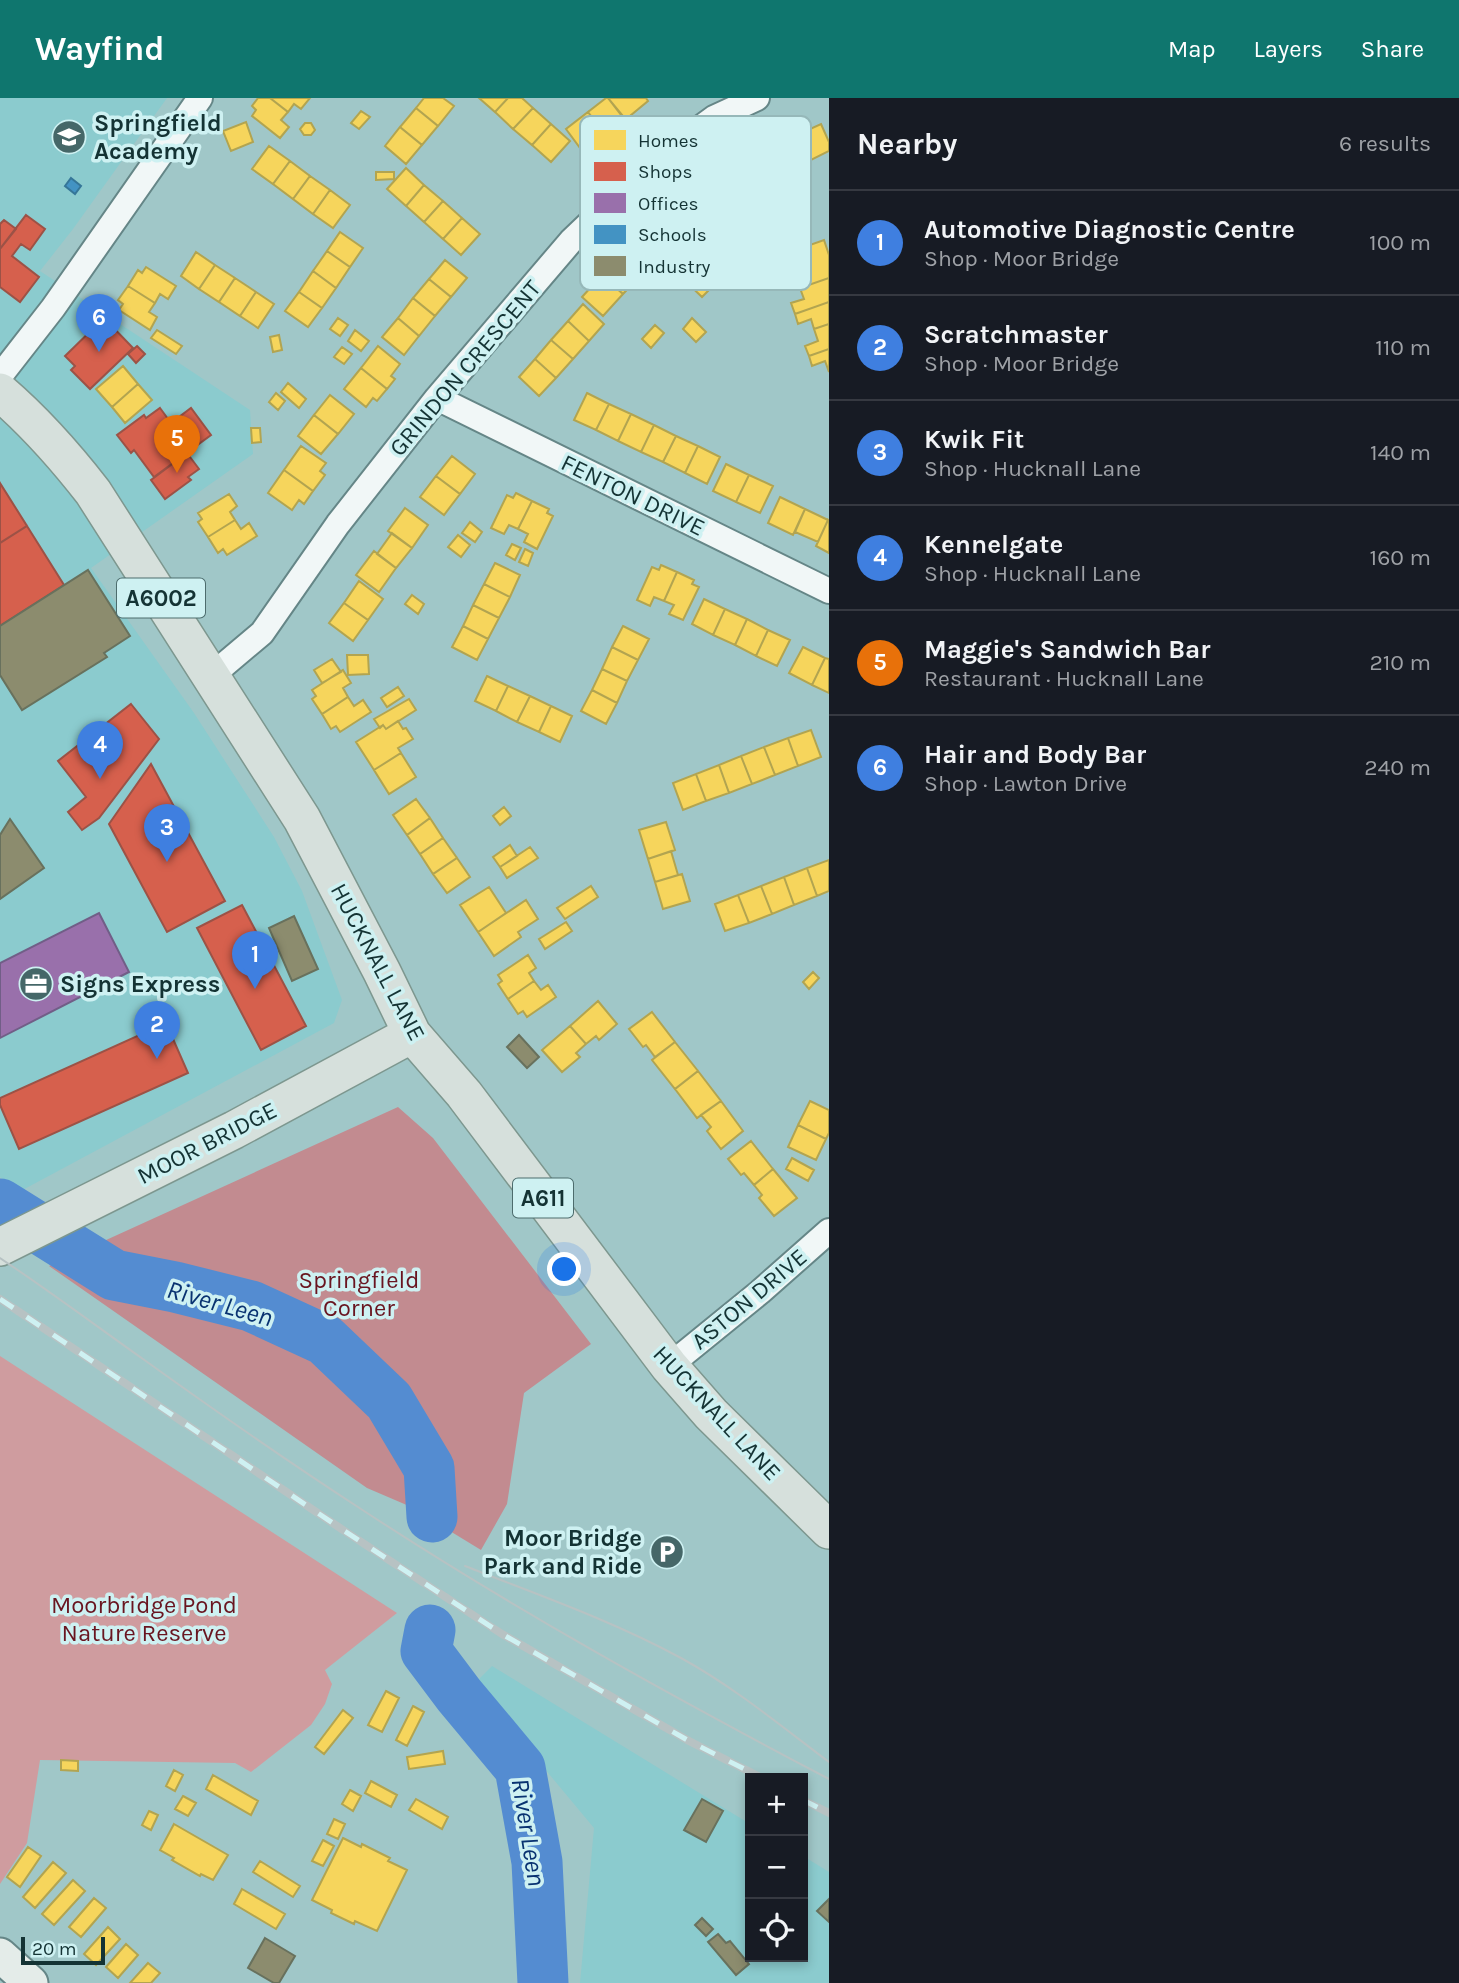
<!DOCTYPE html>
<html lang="en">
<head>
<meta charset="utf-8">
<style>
	:root { --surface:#171b24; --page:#20242c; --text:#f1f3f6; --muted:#9ea1a6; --line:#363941; --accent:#0f766e }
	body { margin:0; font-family:Karla,sans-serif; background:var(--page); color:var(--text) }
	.controls { position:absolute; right:21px; bottom:21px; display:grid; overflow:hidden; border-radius:0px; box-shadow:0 4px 10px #0003 }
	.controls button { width:63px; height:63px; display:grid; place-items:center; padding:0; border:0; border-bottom:2px solid var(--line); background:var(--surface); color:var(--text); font:35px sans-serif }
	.scale { position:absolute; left:21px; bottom:18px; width:84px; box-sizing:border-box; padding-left:7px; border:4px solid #143334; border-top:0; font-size:19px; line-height:24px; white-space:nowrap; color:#143334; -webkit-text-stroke:5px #cef1f2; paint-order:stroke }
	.you { position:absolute; left:565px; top:1172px; width:24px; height:24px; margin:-18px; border:5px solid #fff; border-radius:50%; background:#1a73e8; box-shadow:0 0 0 10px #1a73e833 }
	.badge { display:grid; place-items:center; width:46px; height:46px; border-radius:50%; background:var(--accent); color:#fff; font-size:23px; font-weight:700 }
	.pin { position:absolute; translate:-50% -58px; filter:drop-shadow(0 2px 4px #0008) }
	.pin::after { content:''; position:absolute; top:37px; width:24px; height:21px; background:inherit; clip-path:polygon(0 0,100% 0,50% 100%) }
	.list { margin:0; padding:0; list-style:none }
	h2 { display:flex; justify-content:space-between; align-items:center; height:91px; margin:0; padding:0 28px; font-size:30px }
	h2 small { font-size:23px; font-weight:400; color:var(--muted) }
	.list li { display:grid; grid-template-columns:46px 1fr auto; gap:21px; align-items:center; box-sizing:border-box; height:105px; padding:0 28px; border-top:2px solid var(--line) }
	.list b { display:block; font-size:26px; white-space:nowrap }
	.list p { margin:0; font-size:23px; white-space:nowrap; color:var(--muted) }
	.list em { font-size:23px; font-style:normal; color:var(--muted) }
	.icon { flex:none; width:38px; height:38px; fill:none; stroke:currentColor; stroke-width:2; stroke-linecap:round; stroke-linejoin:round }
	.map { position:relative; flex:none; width:829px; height:1885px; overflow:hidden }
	header { display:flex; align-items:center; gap:42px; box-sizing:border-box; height:98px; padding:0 35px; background:var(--accent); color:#fff }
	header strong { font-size:33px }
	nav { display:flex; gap:38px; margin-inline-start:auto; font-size:24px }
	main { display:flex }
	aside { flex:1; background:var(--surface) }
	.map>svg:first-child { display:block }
	.built { fill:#8bcbce }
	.green { fill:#cf9c9f }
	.forest { fill:#c28b90 }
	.homes { fill:#f6d55c; stroke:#b2a450; stroke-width:2 }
	.shops { fill:#d6604d; stroke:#9c5246; stroke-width:2 }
	.offices { fill:#9970ab; stroke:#715e87; stroke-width:2 }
	.schools { fill:#4393c3; stroke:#357698; stroke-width:2 }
	.industry { fill:#8c8c6e; stroke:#68715d; stroke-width:2 }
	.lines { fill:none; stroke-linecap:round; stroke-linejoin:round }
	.river { stroke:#548cd1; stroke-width:51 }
	.minor-casing { stroke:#658687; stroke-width:28 }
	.secondary-casing { stroke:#658687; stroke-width:37 }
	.primary-casing { stroke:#7d978f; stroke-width:40 }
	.minor { stroke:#f1f7f7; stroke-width:24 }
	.secondary { stroke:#e4ece9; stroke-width:33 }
	.primary { stroke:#d6e0dc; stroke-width:37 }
	.tram { stroke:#b7c2c3; stroke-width:2 }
	.rail-casing { stroke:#b7c2c3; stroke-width:8 }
	.rail { stroke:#cef1f2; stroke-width:5; stroke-dasharray:16; stroke-linecap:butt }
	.labels { text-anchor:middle; stroke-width:7; stroke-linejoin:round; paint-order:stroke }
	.shield { fill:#cef1f2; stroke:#4c6c6d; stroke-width:2 }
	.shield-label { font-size:23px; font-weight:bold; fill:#143334 }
	.poi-label { font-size:24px; font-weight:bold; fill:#143334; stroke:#cef1f2; text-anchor:start }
	.street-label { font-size:24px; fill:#143334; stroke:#cef1f2 }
	.park-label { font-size:24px; fill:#691520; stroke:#cef1f2 }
	.water-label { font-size:26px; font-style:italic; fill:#093371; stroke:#cef1f2 }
	.key { fill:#cef1f2; stroke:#96b8b9; stroke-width:2 }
	.key-label { font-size:19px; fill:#143334 }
</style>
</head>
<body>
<header>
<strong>Wayfind</strong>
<nav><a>Map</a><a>Layers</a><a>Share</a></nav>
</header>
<main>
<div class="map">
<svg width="829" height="1885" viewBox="0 0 829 1885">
	<rect width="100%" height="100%" fill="#a0c7c8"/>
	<path class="built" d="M0,0H167L73,131L40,173L250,312L253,356L91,470L194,615L274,739L302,793L342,902L334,925L17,1095L0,1079Z
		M492,1568L750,1726V1859H803V1758L829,1774V1885H580L594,1730L474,1586Z"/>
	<path class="green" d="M0,1258L397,1515L325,1572L332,1586L325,1606L311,1627L251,1674L235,1665L40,1662L27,1745L0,1786Z"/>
	<path class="forest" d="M398,1009L433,1040L591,1246L524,1295L507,1406L481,1452L409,1408L367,1390L49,1168Z"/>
	<path class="homes" d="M258,0H270L288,14L281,22L289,29L280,40L252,18L256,12L252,8Z
		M270,0H310L301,11L294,6L288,14Z
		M424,0H443L454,8L438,28L416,10Z
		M479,0H508L495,14Z
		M508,0H522L533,10L513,31L495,14Z
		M606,0H608L623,18L603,33L588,14Z
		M608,0H646L648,3L625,22Z
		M416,10L438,28L422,47L400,29Z
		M533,10L551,26L532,47L513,31Z
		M361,13L370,19L359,31L351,25Z
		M588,14L605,37L583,54L566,31Z
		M246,24L253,44L231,53L223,33Z
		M305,25H311L315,32L311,37H304L300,31Z
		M551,26L570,43L551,64L532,47Z
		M821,26L829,44V53L811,62L799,36Z
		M400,29L422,47L406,66L385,48Z
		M269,48L290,63L273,86L252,71Z
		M290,63L310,78L293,101L273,86Z
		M406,70L424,87L406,108L387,91Z
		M376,74H394V81L376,82Z
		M310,78L330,92L313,116L293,101Z
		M424,87L443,103L424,124L406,108Z
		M330,92L350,107L333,130L313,116Z
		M443,103L462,120L443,141L424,124Z
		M462,120L480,136L461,157L443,141Z
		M340,134L363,150L350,169L327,153Z
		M824,142L829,157V180L800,190L787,155Z
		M327,153L350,169L336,190L313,173Z
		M196,154L215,167L199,191L181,178Z
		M622,161L640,178L623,196L605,180Z
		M445,162L467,180L451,199L429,181Z
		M215,167L235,180L219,204L199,191Z
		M686,167L710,191L702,199L678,176Z
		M146,169L176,188L168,201L160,196L155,205L128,188L138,172L142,175Z
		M313,173L336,190L322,210L299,194Z
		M602,177L623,196L603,218L582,199Z
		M235,180L256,194L240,218L219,204Z
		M829,180V204L795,216L791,205L804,201L800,190Z
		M429,181L451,199L435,218L413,200Z
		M128,188L155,205L149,214L157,219L150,232L119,212L123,206L118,202Z
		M256,194L274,206L258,230L240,218Z
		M299,194L322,210L308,229L285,213Z
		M413,200L435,218L419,238L398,220Z
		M829,204V226L814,231L811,221L798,226L795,216Z
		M583,206L604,226L589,243L568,223Z
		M338,220L348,227L340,238L330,231Z
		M398,220L419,238L404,257L382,239Z
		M692,220L706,234L696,244L683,231Z
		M568,223L589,243L573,261L551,242Z
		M829,226V251L809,258L805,248L818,243L814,231Z
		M655,227L664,235L651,250L642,241Z
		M157,232L182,248L176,256L151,240Z
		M355,232L369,243L361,253L348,243Z
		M279,237L282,252L273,254L270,239Z
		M551,242L573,261L556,280L535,261Z
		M378,248L400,266L391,278L395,281L387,291L361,270Z
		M342,249L352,256L344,266L334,259Z
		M829,251V274L825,263L812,268L809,258Z
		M535,261L556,280L539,298L519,279Z
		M123,268L138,286L112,309L96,291Z
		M361,270L387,291L377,303L373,300L366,309L344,291Z
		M288,285L306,301L299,310L281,294Z
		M138,286L152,302L125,325L112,309Z
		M276,295L285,303L278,312L269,304Z
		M587,295L609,306L596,332L574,322Z
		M330,297L354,316L338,336L314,317Z
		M609,306L631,316L618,343L596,332Z
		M631,316L654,327L641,354L618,343Z
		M314,317L338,336L321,356L298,338Z
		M654,327L676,338L663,364L641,354Z
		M251,330H260L261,344L252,345Z
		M676,338L698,348L685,375L663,364Z
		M301,348L326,365L320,373L325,377L313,393L284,372Z
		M698,348L720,359L707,386L685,375Z
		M452,358L475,376L460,396L436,378Z
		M726,366L749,377L736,404L713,393Z
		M284,372L313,393L304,406L299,402L292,412L268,395Z
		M749,377L773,388L760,415L736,404Z
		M436,378L460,396L444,417L420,399Z
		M516,395L532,403L518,431L509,427L504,436L491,430L507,397L513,400Z
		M229,396L237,408L230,414L235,422L208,439L198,424L202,421L198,415Z
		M780,399L805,411L793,437L768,425Z
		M532,403L549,411L547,415L553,418L537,451L524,444L528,436L518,431Z
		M405,410L428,427L412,450L388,433Z
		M805,411L828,422L818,444L795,434Z
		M235,422L241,431L249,425L257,438L227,457L223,451L218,455L208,439Z
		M828,422L829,423V455L816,448Z
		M470,424L482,434L475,444L462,435Z
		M392,435L412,450L396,470L377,456Z
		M458,437L470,447L461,459L448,449Z
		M512,446L521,450L515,462L506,457Z
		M525,451L533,455L528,468L519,464Z
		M374,453L396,470L379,494L356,477Z
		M495,465L520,477L510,499L484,486Z
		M661,467L677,474L664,503L654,499L650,508L637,502L652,469L659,472Z
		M677,474L694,482L692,486L699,489L683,522L669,516L674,507L664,503Z
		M359,483L383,501L368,522L344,505Z
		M484,486L510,499L499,520L473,507Z
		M412,497L424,506L418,516L405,506Z
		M704,501L725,511L713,537L692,526Z
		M344,505L368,522L353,543L329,525Z
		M473,507L499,520L488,541L463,528Z
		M725,511L747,521L735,547L713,537Z
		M747,521L768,532L756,558L735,547Z
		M463,528L488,541L477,562L452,549Z
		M623,528L649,541L638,562L612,549Z
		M768,532L790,542L777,568L756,558Z
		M612,549L638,562L627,583L602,571Z
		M803,549L825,560L812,587L789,575Z
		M347,557H368L369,576L348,577Z
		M825,560L829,561V595L812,587Z
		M332,561L341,574L322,585L314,572Z
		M602,571L627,583L617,605L592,592Z
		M343,572L351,585L343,590L348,599L322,616L312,601L316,598L312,592Z
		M487,578L508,588L496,613L475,603Z
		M508,588L530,598L517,624L496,613Z
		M398,589L404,598L387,609L381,600Z
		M592,592L617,605L606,626L581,613Z
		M530,598L551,608L539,634L517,624Z
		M348,599L354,608L363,602L371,614L340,634L336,628L331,631L322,616Z
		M409,601L416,612L386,631L383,627L380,630L374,621Z
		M551,608L572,618L560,644L539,634Z
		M398,623L403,631L406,630L413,641L398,650L401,655L374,672L356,644L383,627L386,631Z
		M811,632L821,659L798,668L788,640Z
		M788,640L798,668L775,677L764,649Z
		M764,649L775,677L752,686L741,658Z
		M401,655L416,679L389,696L374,672Z
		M741,658L752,686L729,695L719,667Z
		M719,667L729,695L706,703L696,676Z
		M696,676L706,703L683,712L673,685Z
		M416,701L430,720L407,737L393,717Z
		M504,709L511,718L500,727L493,718Z
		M430,720L443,740L420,756L407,737Z
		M666,724L675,752L648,761L639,732Z
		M443,740L457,760L433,776L420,756Z
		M510,747L517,758L500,769L493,759Z
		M530,749L538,760L507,780L500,769Z
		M671,753L678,777L655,784L648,761Z
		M457,760L470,779L447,795L433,776Z
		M829,762V793L817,798L807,770Z
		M807,770L817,798L794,807L784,779Z
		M682,776L690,803L663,811L655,784Z
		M784,779L794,807L772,816L761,788Z
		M591,788L598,799L565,821L557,810Z
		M761,788L772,816L749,825L738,797Z
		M489,789L506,815L478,834L460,807Z
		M738,797L749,825L725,833L715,806Z
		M526,802L538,821L518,834L521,839L494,858L478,834Z
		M566,824L572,833L545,851L539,841Z
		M528,857L536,870L529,875L534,883L508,901L498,886L502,883L498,877Z
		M813,874L819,880L809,891L803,884Z
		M534,883L541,892L548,887L556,899L527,919L523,913L518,916L508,901Z
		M598,903L617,926L599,942L596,938L586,946L570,928Z
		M652,914L675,944L655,959L646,947L643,949L629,931Z
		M570,928L586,946L576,955L580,959L562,974L542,952Z
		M675,944L698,973L675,991L652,962Z
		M698,973L721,1003L697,1020L675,991Z
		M721,1003L743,1033L721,1051L707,1033L711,1029L701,1017Z
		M810,1003L829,1012V1035L826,1041L798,1027Z
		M798,1027L826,1041L816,1062L788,1049Z
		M751,1043L773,1071L754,1087L744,1075L741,1077L728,1061Z
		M792,1060L814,1072L808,1083L786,1071Z
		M773,1071L797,1100L774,1118L759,1100L762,1097L754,1087Z
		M386,1593L399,1600L382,1634L368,1627Z
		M413,1608L424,1614L407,1648L396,1642Z
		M343,1612L353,1620L324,1656L315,1649Z
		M443,1653L445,1666L409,1671L407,1659Z
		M61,1662L78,1663V1673L61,1672Z
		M174,1672L183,1677L175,1693L166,1688Z
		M213,1677L258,1703L251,1717L206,1691Z
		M371,1683L397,1697L391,1709L365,1695Z
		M350,1692L361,1698L353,1713L342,1706Z
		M183,1698L196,1705L188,1718L175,1711Z
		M416,1701L448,1719L442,1731L409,1712Z
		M149,1713L158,1717L151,1732L142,1727Z
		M334,1721L345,1726L338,1741L327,1736Z
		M174,1726L228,1757L213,1782L201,1776L200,1778L172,1762L174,1760L160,1752Z
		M343,1740L361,1749L362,1746L390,1760L388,1763L407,1772L377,1833L355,1823L354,1826L331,1815L332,1812L312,1802Z
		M323,1742L334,1748L323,1768L312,1763Z
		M28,1749L41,1758L20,1789L7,1779Z
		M260,1763L300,1788L293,1799L253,1774Z
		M53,1764L66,1775L35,1810L23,1799Z
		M73,1782L85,1793L54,1827L42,1816Z
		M242,1791L285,1816L276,1831L234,1806Z
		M94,1800L106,1810L81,1839L69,1829Z
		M108,1829L120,1841L96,1867L84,1856Z
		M126,1846L138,1857L118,1880L106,1869Z
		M148,1865L160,1875L151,1885H130Z"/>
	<path class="shops" d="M26,117L45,131L30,152L21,146L12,158L39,179L20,204L0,189V151Z
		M4,122L16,131L0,151V126Z
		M104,220L133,250L90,291L71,272L75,268L65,258Z
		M137,248L145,256L136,265L128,256Z
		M160,310L171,325L191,310L211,337L154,379L134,352L131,355L117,337L144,317L146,320Z
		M187,355L199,371L188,379L191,382L165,401L151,382Z
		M0,385L27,428L0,445Z
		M27,428L64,487L0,528V445Z
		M131,606L159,641L99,720L82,732L68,714L86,699L58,663Z
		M151,666L225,803L167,834L109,726Z
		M242,807L306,928L261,952L197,830Z
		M166,925L188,975L19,1051L0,1007V1000Z"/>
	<path class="offices" d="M99,815L129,874L0,940V865Z"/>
	<path class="schools" d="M71,80L81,88L75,96L65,88Z"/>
	<path class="industry" d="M88,472L130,538L104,555L107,559L22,612L0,577V528Z
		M10,721L44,770L0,801V737Z
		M294,818L318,871L292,883L269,830Z
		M519,937L539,959L527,970L507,949Z
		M702,1701L723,1713L706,1744L684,1732Z
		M829,1801V1824L817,1813Z
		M702,1820L713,1831L706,1838L695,1827Z
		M718,1836L726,1845L730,1843L749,1866L736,1877L708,1844Z
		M265,1840L295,1858L279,1885H274L248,1870Z"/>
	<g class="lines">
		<path class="river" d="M0,1106L114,1177L175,1189L251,1208L325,1242L389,1303L429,1370L432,1419
			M430,1532L426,1553L459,1597L520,1670L537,1764L543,1885"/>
		<g class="minor-casing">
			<path id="minor" d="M0,278L53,210L200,0
				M437,300L829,493
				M211,578L262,535L338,426L437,300L571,143L655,63L714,20L757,0
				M669,1268L760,1194L829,1133"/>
		</g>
		<g class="secondary-casing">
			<path id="secondary" d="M0,1857L31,1885"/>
		</g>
		<g class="primary-casing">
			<path id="primary" d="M0,294C35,324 65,358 93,394L302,721L382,874L412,936L464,996L669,1268L711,1316L829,1432
				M0,1149L234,1032L412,936"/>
		</g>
		<use href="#minor" class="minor"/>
		<use href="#secondary" class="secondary"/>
		<use href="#primary" class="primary"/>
		<path class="tram" d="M0,1160C48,1192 95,1227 143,1261C214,1312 287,1363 361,1411C512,1510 669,1597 829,1681
			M465,1468C538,1497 611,1522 681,1560C734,1589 781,1628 829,1664"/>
		<g class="rail-casing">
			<path id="rail" d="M0,1201L343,1432L502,1536L689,1643L762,1680
				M803,1702L829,1715"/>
		</g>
		<use href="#rail" class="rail"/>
	</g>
	<defs>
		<g id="school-disc" transform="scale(1.75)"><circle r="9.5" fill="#456768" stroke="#cef1f2"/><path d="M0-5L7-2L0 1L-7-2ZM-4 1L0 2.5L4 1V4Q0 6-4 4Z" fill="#fff"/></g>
		<g id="office-disc" transform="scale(1.75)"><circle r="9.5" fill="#456768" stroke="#cef1f2"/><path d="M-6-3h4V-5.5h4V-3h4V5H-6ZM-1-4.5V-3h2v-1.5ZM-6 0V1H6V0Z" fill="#fff"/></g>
		<g id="parking-disc" transform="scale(1.75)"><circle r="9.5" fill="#456768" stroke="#cef1f2"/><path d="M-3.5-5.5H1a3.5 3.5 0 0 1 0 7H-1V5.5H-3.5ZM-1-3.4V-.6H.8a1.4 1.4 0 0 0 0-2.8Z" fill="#fff"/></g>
	</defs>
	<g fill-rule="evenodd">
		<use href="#school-disc" x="69" y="39"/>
		<use href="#office-disc" x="36" y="886"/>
		<use href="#parking-disc" x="667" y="1454"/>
	</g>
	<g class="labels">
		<g class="shield">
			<rect x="117" y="480.5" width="88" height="39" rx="5"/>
			<rect x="513" y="1080.5" width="60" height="39" rx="5"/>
		</g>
		<g class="shield-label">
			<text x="161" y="508">A6002</text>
			<text x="543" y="1108">A611</text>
		</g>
		<g class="poi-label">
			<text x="94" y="33">Springfield<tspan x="94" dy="28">Academy</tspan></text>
			<text x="60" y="894">Signs Express</text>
			<text x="642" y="1448" text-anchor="end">Moor Bridge<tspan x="642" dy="28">Park and Ride</tspan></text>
		</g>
		<g class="street-label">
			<text transform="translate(465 270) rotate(-50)" y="8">GRINDON CRESCENT</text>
			<text transform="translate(633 397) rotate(26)" y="8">FENTON DRIVE</text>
			<text transform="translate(378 864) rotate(62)" y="8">HUCKNALL LANE</text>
			<text transform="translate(207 1045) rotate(-27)" y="8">MOOR BRIDGE</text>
			<text transform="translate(749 1201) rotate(-40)" y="8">ASTON DRIVE</text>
			<text transform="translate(717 1315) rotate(47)" y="8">HUCKNALL LANE</text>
		</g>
		<g class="park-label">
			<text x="359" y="1190">Springfield<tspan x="359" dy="28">Corner</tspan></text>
			<text x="144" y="1515">Moorbridge Pond<tspan x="144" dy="28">Nature Reserve</tspan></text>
		</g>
		<g class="water-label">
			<text transform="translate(220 1205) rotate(16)" y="9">River Leen</text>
			<text transform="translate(529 1734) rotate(81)" y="9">River Leen</text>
		</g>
	</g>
	<rect x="580" y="18" width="231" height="174" rx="10" class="key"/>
	<rect x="594" y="32" width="32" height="20" fill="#f6d55c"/>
	<rect x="594" y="64" width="32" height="19" fill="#d6604d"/>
	<rect x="594" y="95" width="32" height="20" fill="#9970ab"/>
	<rect x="594" y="127" width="32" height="19" fill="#4393c3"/>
	<rect x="594" y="158" width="32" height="20" fill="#8c8c6e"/>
	<g class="key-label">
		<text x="638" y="49">Homes</text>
		<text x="638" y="80">Shops</text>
		<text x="638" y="112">Offices</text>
		<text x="638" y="143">Schools</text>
		<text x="638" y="175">Industry</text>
	</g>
</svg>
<div class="controls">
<button>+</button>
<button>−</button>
<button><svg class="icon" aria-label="locate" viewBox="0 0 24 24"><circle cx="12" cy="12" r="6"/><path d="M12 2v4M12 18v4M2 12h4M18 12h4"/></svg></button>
</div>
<div class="scale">20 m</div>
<div class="you"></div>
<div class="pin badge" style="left:255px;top:891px;background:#3f7fe0">1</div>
<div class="pin badge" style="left:157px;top:961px;background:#3f7fe0">2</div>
<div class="pin badge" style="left:167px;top:764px;background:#3f7fe0">3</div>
<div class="pin badge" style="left:100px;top:681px;background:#3f7fe0">4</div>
<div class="pin badge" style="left:177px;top:375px;background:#e8710a">5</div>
<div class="pin badge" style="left:99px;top:254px;background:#3f7fe0">6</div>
</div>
<aside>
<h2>Nearby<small>6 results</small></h2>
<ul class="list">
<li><span class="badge" style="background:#3f7fe0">1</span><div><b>Automotive Diagnostic Centre</b><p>Shop · Moor Bridge</p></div><em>100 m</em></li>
<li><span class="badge" style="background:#3f7fe0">2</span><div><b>Scratchmaster</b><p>Shop · Moor Bridge</p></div><em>110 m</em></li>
<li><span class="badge" style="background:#3f7fe0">3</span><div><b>Kwik Fit</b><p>Shop · Hucknall Lane</p></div><em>140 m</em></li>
<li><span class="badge" style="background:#3f7fe0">4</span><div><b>Kennelgate</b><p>Shop · Hucknall Lane</p></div><em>160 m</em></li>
<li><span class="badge" style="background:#e8710a">5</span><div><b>Maggie's Sandwich Bar</b><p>Restaurant · Hucknall Lane</p></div><em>210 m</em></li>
<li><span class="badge" style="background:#3f7fe0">6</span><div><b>Hair and Body Bar</b><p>Shop · Lawton Drive</p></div><em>240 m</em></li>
</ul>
</aside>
</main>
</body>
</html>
